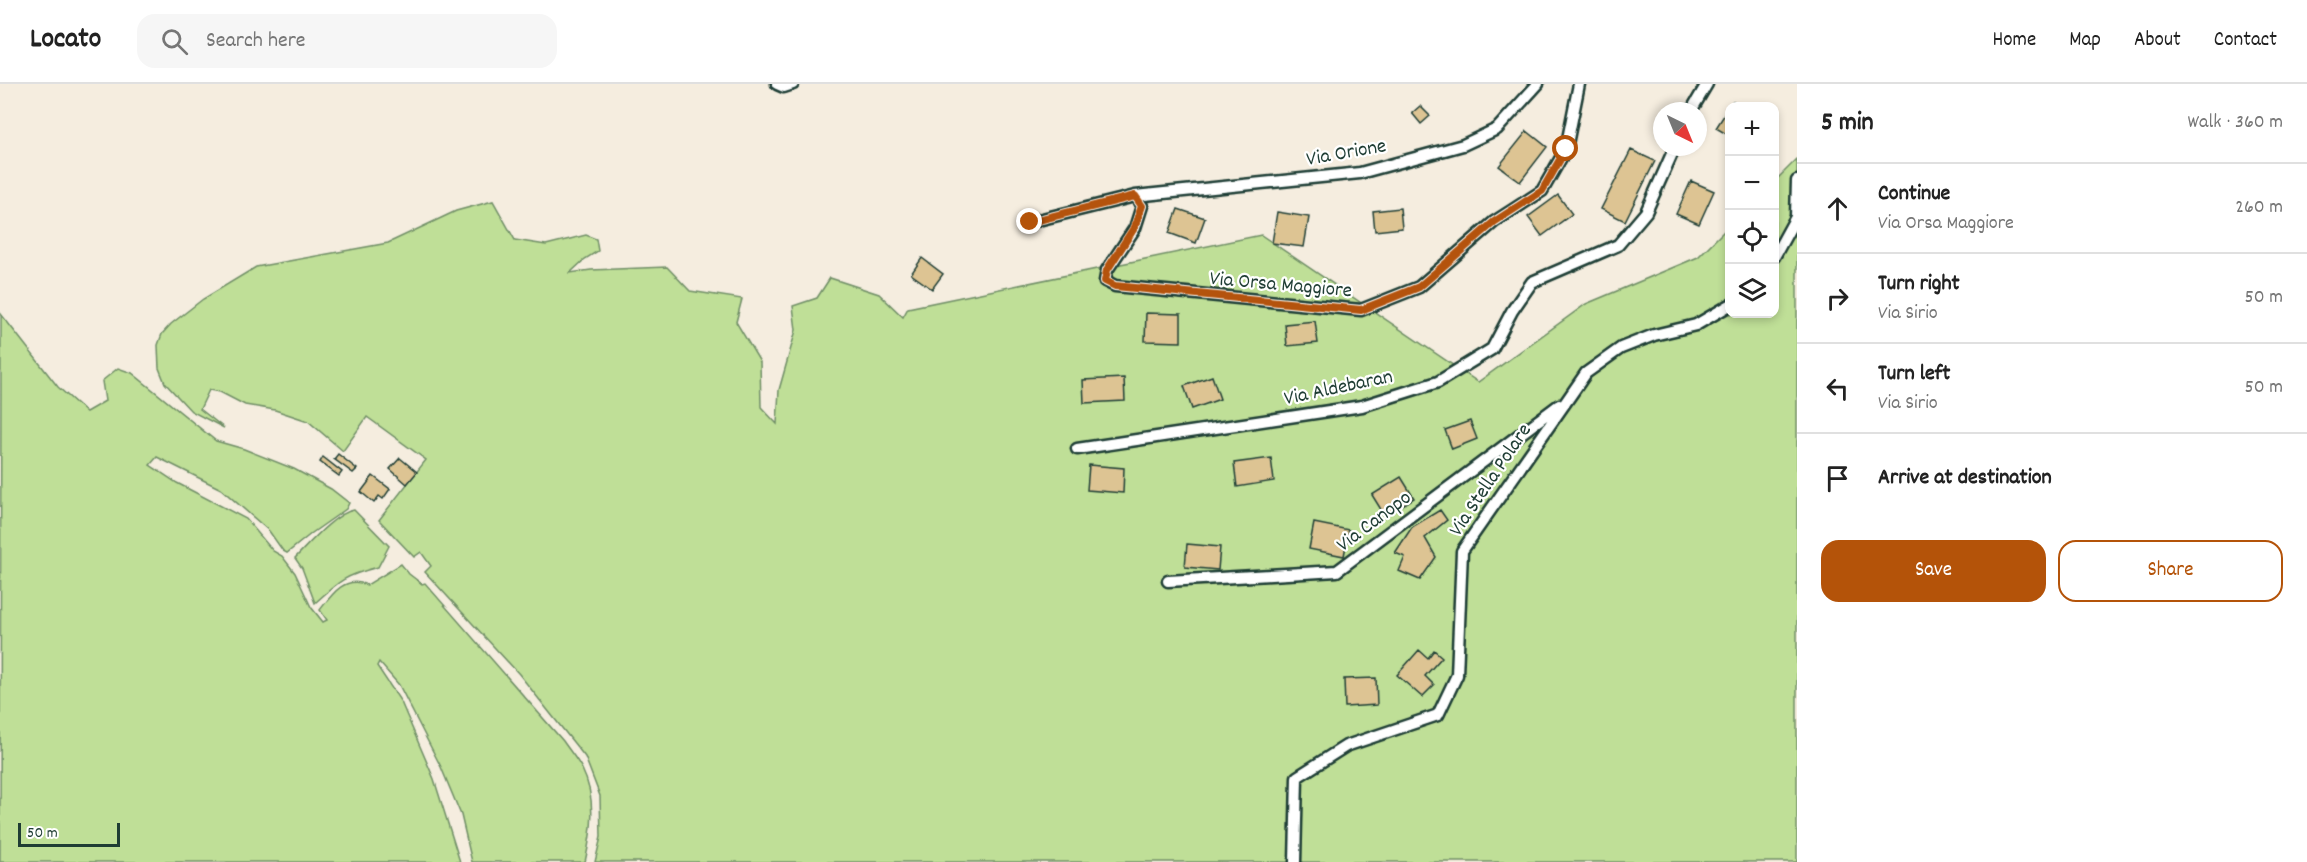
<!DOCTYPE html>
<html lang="en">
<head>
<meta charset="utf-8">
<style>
	:root { --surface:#fff; --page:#f6f6f6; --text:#222; --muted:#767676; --line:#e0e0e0; --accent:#b45309 }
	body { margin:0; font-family:Dekko,sans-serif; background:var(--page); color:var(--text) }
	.controls { position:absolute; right:18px; top:18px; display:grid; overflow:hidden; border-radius:12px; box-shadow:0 3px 9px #0003 }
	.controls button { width:54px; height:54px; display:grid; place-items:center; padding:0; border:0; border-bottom:2px solid var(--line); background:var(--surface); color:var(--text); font:30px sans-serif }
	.compass { position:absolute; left:1653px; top:18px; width:54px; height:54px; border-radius:50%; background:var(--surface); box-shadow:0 3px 9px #0003; rotate:137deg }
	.scale { position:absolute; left:18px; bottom:15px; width:102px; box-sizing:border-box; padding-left:6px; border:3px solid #1f3d34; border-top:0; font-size:16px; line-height:21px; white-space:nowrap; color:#1f3d34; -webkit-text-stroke:4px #fff; paint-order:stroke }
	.stop { position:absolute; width:18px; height:18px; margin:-14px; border:4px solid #b45309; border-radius:50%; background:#fff }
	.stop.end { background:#b45309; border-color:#fff; box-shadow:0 2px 6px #0008 }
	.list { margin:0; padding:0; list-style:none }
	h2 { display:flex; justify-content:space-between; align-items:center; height:78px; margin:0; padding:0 24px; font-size:26px }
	h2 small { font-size:20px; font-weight:400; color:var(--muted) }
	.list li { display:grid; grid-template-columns:39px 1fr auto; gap:18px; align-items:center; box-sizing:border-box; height:90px; padding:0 24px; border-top:2px solid var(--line) }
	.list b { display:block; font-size:22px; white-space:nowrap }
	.list p { margin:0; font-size:20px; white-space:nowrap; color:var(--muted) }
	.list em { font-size:20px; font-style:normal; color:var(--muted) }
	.actions { display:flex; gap:12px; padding:18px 24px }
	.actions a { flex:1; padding:14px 0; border:2px solid var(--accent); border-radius:18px; text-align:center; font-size:21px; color:var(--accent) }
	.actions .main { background:var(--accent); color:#fff }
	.icon { flex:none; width:33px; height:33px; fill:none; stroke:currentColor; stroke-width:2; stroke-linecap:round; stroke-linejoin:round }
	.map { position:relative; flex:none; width:1797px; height:778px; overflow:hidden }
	header { display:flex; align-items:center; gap:36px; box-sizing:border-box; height:84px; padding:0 30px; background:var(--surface); border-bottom:2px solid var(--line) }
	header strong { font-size:28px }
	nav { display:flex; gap:33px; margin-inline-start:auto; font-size:21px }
	.search { width:420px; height:54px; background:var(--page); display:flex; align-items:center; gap:15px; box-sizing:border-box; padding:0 21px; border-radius:18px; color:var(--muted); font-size:22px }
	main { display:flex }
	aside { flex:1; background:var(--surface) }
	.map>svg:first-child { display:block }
	.green { fill:#bfdf97; stroke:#6f8e66; stroke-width:1.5 }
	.building { fill:#ddc493; stroke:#1f3d34; stroke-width:1.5 }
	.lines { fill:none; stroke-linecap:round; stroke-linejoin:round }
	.street-casing { stroke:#1f3d34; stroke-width:15 }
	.street { stroke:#fff; stroke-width:10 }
	.route { stroke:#b45309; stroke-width:8 }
	.labels { text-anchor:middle; stroke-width:4.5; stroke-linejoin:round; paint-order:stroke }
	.street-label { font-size:21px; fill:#1f3d34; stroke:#fff }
</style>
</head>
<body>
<header>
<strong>Locato</strong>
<div class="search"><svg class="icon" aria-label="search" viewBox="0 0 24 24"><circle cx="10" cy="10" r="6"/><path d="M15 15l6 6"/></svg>Search here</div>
<nav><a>Home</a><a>Map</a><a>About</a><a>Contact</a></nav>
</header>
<main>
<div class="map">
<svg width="1797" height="778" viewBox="0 0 1797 778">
	<rect width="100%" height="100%" fill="#f5eddf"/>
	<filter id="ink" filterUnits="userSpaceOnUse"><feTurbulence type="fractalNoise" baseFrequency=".0167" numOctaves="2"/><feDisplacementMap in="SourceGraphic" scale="12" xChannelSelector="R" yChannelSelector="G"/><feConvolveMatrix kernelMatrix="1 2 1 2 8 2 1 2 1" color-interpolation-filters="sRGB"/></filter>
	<g filter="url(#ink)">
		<path class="green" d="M1797,75V778H595L601,753L600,712L585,673L519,590L425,488L431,482L421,468L414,473L379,436L426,376L367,333L343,367L308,337L275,326L245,321L220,308L209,306L200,325L224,344L191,327L165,299L159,284L158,261L162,250L171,240L203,215L256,183L388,159L456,127L493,117L515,156L546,161L586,151L596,155L598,167L585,175L570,189L591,186L667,183L690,207L742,215L736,238L760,278L761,323L777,340L779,306L796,246L793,222L817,214L830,194L879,210L903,233L908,224L1261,151L1478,298L1586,220L1698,173L1729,142L1730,230H1774L1775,97Z
			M1,230L58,303L86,328L105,317L102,297L118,284L132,289L216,357L244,365L294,385L331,405L349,419L346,425L312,449L287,469L283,467L269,447L221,405L157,373L150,381L177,399L246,435L273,467L282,472L295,489L311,523L323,538L327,536L320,526C332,510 345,491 367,501L401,480L409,490L422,500L425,499L563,657C569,666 577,675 582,685C597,715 592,747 585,778H472L461,731L441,683L399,601L379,578L377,582L401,618L434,695L460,778H0Z
			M354,426L389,462L378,483C344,492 340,496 315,519L302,484L295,474C309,460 335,429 354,426Z"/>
		<path class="building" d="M1733,17L1743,22H1730V52L1716,44Z
			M1420,22L1430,32L1421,40L1412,29Z
			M1527,47L1547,63L1520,98L1499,82Z
			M1631,66L1655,77L1625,137L1601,125Z
			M1691,97L1714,107L1699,140L1676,130Z
			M1558,111L1572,130L1542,152L1528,133Z
			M1400,124L1402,144L1375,147L1373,127Z
			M1178,125L1205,134L1196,159L1169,149Z
			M1277,128L1309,133L1304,163L1272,159Z
			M922,174L943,190L932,205L911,190Z
			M1146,229L1181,230V258L1145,257Z
			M1315,237L1318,259L1287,262L1285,240Z
			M1212,292L1220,315L1192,325L1184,302Z
			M1124,294L1125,317L1084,319L1083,296Z
			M1470,337L1477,355L1452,365L1445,346Z
			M338,370L357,385L353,389L334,375Z
			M323,373L342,388L339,392L320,378Z
			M400,374L417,388L407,400L390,385Z
			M1271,374L1274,397L1237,403L1234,379Z
			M1089,381L1124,384L1123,409L1087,406Z
			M373,392L390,405L383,415L379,412L374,419L361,408Z
			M1401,393L1414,414L1385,432L1372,411Z
			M1440,426L1447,436L1425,454L1436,473L1420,496L1399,487L1405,473L1395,469L1412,443Z
			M1314,439L1349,446L1344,472L1309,465Z
			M1187,460L1220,463L1218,486L1185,483Z
			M1419,566L1428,574L1434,566L1442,573L1425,592L1434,601L1422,613L1397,591Z
			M1376,594L1377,621L1345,623L1344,595Z"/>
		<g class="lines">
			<g class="street-casing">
				<path id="street" d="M777,0L784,3L793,0
					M1691,27L1707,0
					M1135,112L1360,89L1463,61L1497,45L1538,0
					M1030,138L1135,112L1142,122L1135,144L1107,186L1105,197L1115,202L1361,226L1419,203L1494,138L1542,107L1566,65L1579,0
					M1774,173L1796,133L1797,97
					M1077,365L1362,322L1438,298L1492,265L1512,227L1532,198L1618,161L1646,128L1675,63
					M1168,497L1337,487L1559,321
					M1295,778L1297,693L1346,662L1438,631L1457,591L1462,467L1568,315L1586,289L1621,264L1654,251L1696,241L1730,221"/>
			</g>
			<use href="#street" class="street"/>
		</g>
	</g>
	<g class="lines" filter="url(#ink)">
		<path class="route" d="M1030,138L1135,112L1142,122L1134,144L1107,186L1105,197L1115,202L1361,226L1419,203L1494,138L1542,107L1566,65"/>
	</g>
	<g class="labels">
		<g class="street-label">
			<text transform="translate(1346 67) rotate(-10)" y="7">Via Orione</text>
			<text transform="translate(1281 199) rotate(5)" y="7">Via Orsa Maggiore</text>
			<text transform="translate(1338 302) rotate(-12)" y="7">Via Aldebaran</text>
			<text transform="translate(1489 395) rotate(-56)" y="7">Via Stella Polare</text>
			<text transform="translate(1373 436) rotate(-37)" y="7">Via Canopo</text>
		</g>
	</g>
</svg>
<div class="controls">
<button>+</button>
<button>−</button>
<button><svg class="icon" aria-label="locate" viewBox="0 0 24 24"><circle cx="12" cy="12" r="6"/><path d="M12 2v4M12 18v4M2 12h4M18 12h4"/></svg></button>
<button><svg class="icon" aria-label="layers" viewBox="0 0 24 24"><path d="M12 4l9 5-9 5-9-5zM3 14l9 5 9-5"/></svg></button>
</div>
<svg class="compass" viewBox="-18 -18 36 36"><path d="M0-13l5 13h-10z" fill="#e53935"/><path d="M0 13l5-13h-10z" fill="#767676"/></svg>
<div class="scale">50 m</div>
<div class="stop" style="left:1566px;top:65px"></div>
<div class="stop end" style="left:1030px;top:138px"></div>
</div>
<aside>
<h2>5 min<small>Walk · 360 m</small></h2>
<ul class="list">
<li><svg class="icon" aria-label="ahead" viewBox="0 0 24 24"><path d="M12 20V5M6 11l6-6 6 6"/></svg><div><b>Continue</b><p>Via Orsa Maggiore</p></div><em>260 m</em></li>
<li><svg class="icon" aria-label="right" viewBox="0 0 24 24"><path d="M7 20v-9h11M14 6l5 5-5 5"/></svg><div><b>Turn right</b><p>Via Sirio</p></div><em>50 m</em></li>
<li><svg class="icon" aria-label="left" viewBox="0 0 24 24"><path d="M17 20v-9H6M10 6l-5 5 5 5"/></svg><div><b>Turn left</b><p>Via Sirio</p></div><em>50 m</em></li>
<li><svg class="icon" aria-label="arrive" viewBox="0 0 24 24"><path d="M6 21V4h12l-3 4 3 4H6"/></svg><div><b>Arrive at destination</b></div></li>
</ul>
<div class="actions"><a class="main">Save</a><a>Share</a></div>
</aside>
</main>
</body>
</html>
